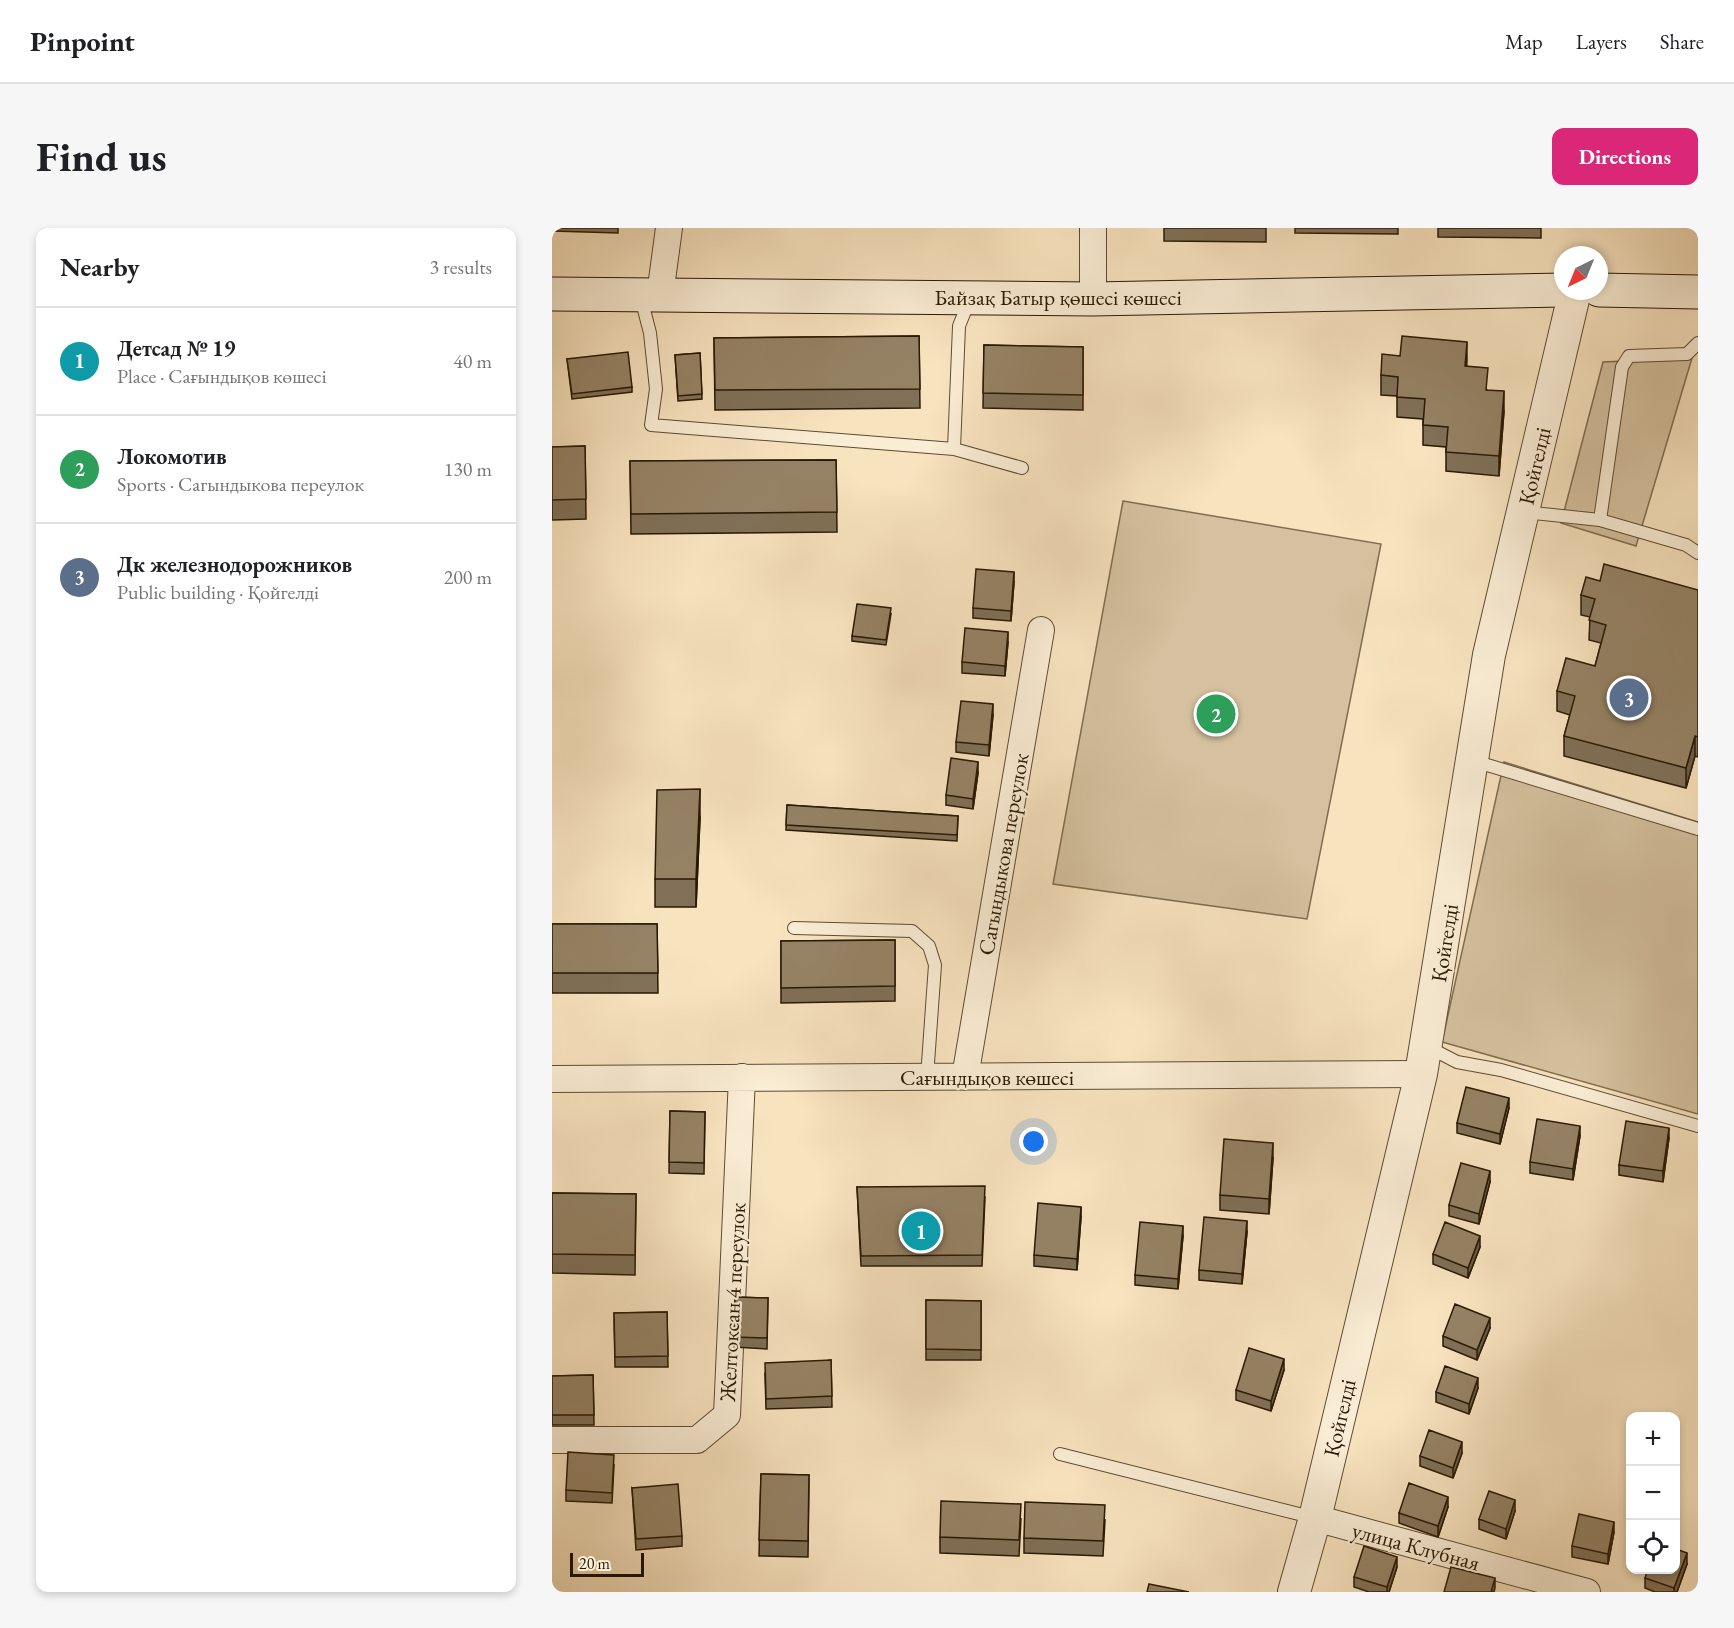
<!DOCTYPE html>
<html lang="en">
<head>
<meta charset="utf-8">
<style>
	:root { --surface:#fff; --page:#f6f6f6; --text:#202124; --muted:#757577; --line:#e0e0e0; --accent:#db2777 }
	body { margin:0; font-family:"EB Garamond",serif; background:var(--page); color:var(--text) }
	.controls { position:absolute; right:18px; bottom:18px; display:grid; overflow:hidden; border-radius:12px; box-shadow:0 3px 9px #0003 }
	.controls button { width:54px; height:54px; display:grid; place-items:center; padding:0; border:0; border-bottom:2px solid var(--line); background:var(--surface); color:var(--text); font:30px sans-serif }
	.compass { position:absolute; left:1002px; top:18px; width:54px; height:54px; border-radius:50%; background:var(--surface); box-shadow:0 3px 9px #0003; rotate:223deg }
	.scale { position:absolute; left:18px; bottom:15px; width:74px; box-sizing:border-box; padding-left:6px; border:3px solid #291903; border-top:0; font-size:16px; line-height:21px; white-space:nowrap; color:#291903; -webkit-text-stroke:4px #faedd5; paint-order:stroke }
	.you { position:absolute; left:482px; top:914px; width:21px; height:21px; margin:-15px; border:4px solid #fff; border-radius:50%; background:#1a73e8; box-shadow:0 0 0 9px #1a73e833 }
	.badge { display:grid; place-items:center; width:39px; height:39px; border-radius:50%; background:var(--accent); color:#fff; font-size:20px; font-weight:700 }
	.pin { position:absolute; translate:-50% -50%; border:3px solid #fff; box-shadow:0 2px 6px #0006 }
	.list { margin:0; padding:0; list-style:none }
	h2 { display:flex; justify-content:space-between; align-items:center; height:78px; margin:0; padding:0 24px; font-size:26px }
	h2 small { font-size:20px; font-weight:400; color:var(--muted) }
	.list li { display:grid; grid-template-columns:39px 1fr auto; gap:18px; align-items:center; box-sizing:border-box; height:108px; padding:0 24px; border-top:2px solid var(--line) }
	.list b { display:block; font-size:22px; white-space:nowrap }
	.list p { margin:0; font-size:20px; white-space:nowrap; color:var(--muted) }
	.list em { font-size:20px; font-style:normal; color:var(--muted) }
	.icon { flex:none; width:33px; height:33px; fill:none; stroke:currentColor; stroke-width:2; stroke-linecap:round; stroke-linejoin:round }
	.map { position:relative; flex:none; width:1146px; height:1364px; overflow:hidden; border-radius:12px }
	header { display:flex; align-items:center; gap:36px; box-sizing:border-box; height:84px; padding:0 30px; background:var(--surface); border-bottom:2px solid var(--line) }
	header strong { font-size:28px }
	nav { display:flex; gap:33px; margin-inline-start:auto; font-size:21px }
	.intro { display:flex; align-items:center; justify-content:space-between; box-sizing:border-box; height:144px; padding:0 36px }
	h1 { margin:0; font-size:42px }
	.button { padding:15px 27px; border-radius:12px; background:var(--accent); color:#fff; font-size:21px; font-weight:700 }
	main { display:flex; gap:36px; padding:0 36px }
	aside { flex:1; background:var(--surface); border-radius:12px; box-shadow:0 3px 9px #0003 }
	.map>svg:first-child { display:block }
	.green { fill:#d5c19f; stroke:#7f6d51; stroke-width:1.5 }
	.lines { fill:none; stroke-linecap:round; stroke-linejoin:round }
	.service-casing { stroke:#5d4c32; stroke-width:14 }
	.minor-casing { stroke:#5d4c32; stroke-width:28 }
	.tertiary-casing { stroke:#5d4c32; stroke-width:34 }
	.secondary-casing { stroke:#291903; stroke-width:35 }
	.service { stroke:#faedd5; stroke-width:12 }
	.minor { stroke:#faedd5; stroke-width:26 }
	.tertiary { stroke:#faedd5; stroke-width:32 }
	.secondary { stroke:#faedd5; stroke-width:33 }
	.wall { fill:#807057; stroke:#291903; stroke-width:1.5 }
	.shaded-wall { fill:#685b47; stroke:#291903; stroke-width:1.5 }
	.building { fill:#958265; stroke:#291903; stroke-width:1.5 }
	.labels { text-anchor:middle; stroke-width:4.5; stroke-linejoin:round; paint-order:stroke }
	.street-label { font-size:22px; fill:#291903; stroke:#faedd5 }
</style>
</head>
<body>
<header>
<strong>Pinpoint</strong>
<nav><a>Map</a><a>Layers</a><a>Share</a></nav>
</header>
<div class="intro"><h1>Find us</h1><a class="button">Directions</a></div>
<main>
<aside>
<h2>Nearby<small>3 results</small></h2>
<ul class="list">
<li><span class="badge" style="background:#0f9aa8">1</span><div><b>Детсад № 19</b><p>Place · Сағындықов көшесі</p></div><em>40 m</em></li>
<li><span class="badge" style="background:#2e9e5b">2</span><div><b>Локомотив</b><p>Sports · Сагындыкова переулок</p></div><em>130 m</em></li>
<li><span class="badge" style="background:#5c6f8a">3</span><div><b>Дк железнодорожников</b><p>Public building · Қойгелді</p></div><em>200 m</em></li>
</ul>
</aside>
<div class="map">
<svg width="1146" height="1364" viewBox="0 0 1146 1364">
	<rect width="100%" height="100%" fill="#f8e3bf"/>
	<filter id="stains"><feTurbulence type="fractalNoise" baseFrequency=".00333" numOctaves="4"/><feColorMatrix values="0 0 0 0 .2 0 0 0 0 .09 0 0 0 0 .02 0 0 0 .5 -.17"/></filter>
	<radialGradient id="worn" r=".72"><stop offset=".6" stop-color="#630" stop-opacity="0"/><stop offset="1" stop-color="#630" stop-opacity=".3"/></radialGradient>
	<path class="green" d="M1140,130L1084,318L1009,295L1051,134Z
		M571,273L829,316L755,691L501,656Z
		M952,534L1146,594V886L890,814Z"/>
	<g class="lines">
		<g class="service-casing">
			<path id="service" d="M89,70L98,105L104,161L99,197L402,221L407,98L417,73
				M1146,115L1135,126L1077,128L1070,139L1048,292L1134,317L1146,325
				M402,221L470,240
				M972,284L1048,292
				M922,533L1146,601
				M242,700L360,703L377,718L383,737L375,849
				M876,819L905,834L949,842L1146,898
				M508,1226L763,1290"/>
		</g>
		<g class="minor-casing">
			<path id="minor" d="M108,67L117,0
				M541,71V0
				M413,849L489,402
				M0,851L869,846
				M0,1212H145L175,1187L190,849
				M763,1290L1035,1364"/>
		</g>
		<g class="tertiary-casing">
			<path id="tertiary" d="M742,1364L763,1290L869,846L937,427L1023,63"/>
		</g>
		<g class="secondary-casing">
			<path id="secondary" d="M1047,62L1146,64
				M0,66L541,71L1011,62"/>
		</g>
		<use href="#service" class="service"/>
		<use href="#minor" class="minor"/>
		<use href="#tertiary" class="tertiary"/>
		<use href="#secondary" class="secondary"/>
	</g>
	<path class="wall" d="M0,0H66V5L0,3Z
		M612,0H714V14L612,13Z
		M743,0H846V6L743,5Z
		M886,0H989V10L886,9Z
		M367,108L368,180L163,182L162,110Z
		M432,117L531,119V182L431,180Z
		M148,125L150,171L126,173L123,127Z
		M15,131L80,159V164L20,171Z
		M915,138L935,162L952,183L947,248L894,243V219L871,217V191L845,189V168L829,167V147Z
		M33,218L34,291L0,292V219Z
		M284,232L285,304L79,306L78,233Z
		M1048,353L1146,362V529L1143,528L1134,560L1012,528V508L1018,487L1005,483V463L1043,438L1049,415L1037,412L1038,389L1029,387V367Z
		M462,354L459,393L421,390V380Z
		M339,386L334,417L300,413V408Z
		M456,414L453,448L410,445V434Z
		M441,487L437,528L404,524V514Z
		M426,545L421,581L394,577V567Z
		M235,577L406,588L405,613L234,602Z
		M148,590L144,679H103V651Z
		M0,696H105L106,765H0Z
		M343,712V773L229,775V713Z
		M957,880L948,916L905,905V895Z
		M118,883L153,884L152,946L117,945Z
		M1028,908L1021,952L978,945V934Z
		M1117,910L1111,954L1067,947V937Z
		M721,930L717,986L668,982V967Z
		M938,954L927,996L897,988V977Z
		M305,959L433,969L430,1038H309Z
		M0,965L84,966L83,1047L0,1045Z
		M529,989L525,1042L482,1038V1027Z
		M695,1004L690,1056L647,1052V1042Z
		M631,1008L626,1061L583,1057V1047Z
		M928,1019L916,1050L881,1036V1026Z
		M183,1069L216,1070L215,1121L182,1119Z
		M374,1072L429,1073V1132H374Z
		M115,1084L116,1139H63L62,1085Z
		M938,1100L925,1132L891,1118V1108Z
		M279,1132L280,1179L214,1181L213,1145Z
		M732,1142L719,1183L684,1172V1162Z
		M41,1147L42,1197H0V1148Z
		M926,1160L917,1186L884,1174V1164Z
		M910,1225L901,1250L868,1238V1228Z
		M62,1237L60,1275L14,1273V1262Z
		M209,1246L257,1247L256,1329L207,1328Z
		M80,1260L130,1308V1318L84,1322Z
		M896,1279L886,1309L847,1295V1285Z
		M963,1283L954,1311L927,1301V1291Z
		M469,1291L467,1328L388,1325V1309Z
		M553,1292L551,1328L472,1325V1310Z
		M1062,1304L1056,1336L1020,1329V1318Z
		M1135,1336L1125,1364H1103L1093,1360V1350Z
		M845,1339L837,1364H817L802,1359V1349Z"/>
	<path class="shaded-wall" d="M915,114V134L913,158V138Z
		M952,163V183L947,248V228Z
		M462,344V354L459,393V383Z
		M456,404V414L453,448V438Z
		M441,476V487L437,528V517Z
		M1143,508V528L1134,560V540Z
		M426,534V545L421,581V571Z
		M148,561V590L144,679V651Z
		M957,870V880L948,916V906Z
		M1028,898V908L1021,952V941Z
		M1117,900V910L1111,954V943Z
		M721,915V930L717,986V971Z
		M938,943V954L927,996V986Z
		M529,979V989L525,1042V1031Z
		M695,993V1004L690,1056V1046Z
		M631,998V1008L626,1061V1051Z
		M928,1008V1019L916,1050V1040Z
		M938,1090V1100L925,1132V1122Z
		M732,1131V1142L719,1183V1173Z
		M926,1150V1160L917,1186V1176Z
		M910,1214V1225L901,1250V1240Z
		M896,1269V1279L886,1309V1298Z
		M963,1272V1283L954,1311V1301Z
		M1062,1294V1304L1056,1336V1326Z
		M1135,1325V1336L1125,1364H1122V1360Z
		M845,1329V1339L837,1364H835V1359Z
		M943,1350V1360L942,1364H939Z"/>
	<path class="building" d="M367,108L368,161L163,162L162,110Z
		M850,108L915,114L913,138L936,140L934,162L952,163L947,228L894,224L896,199L871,197L873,171L845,169L846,149L829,147L830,126L848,128Z
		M432,117L531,119V167L431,165Z
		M76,124L80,159L20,166L15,131Z
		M148,125L150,166L126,168L123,127Z
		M33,218L34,271L0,272V219Z
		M284,232L285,284L79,286L78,233Z
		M1052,336L1146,362V509L1143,508L1134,540L1012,508L1023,468L1005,463L1014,430L1043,438L1054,397L1037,392L1043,371L1029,367L1034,349L1048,353Z
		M424,341L462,344L459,383L421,380Z
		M305,376L339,380L334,412L300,408Z
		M413,400L456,404L453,438L410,434Z
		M409,473L441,476L437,517L404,514Z
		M399,530L426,534L421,571L394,567Z
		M148,561L144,651H103L105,562Z
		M235,577L406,588L405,607L234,597Z
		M0,696H105L106,745H0Z
		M343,712V758L229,760V713Z
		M914,859L957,870L948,906L905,895Z
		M118,883L153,884L152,935L117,934Z
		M985,891L1028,898L1021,941L978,934Z
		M1074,893L1117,900L1111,943L1067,937Z
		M672,911L721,915L717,971L668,967Z
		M909,935L938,943L927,986L897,977Z
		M433,958L430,1027L309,1028L305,959Z
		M0,965L84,966L83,1027L0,1026Z
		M486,975L529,979L525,1031L482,1027Z
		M652,989L695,993L690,1046L647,1042Z
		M588,994L631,998L626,1051L583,1047Z
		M893,994L928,1008L916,1040L881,1026Z
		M183,1069L216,1070L215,1110L182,1109Z
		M374,1072L429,1073V1122L374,1121Z
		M903,1076L938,1090L925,1122L891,1108Z
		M115,1084L116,1128L63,1129L62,1085Z
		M697,1120L732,1131L719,1173L684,1162Z
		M279,1132L280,1168L214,1171L213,1135Z
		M893,1138L926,1150L917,1176L884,1164Z
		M41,1147L42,1187H0V1148Z
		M877,1202L910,1214L901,1240L868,1228Z
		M16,1224L62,1227L60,1265L14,1262Z
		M209,1246L257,1247L256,1313L207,1312Z
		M857,1255L896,1269L886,1298L847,1285Z
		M126,1256L130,1308L84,1311L80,1260Z
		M937,1263L963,1272L954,1301L927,1291Z
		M389,1273L469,1276L467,1312L388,1309Z
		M473,1274L553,1277L551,1313L472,1310Z
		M1027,1286L1062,1294L1056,1326L1020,1318Z
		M812,1318L845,1329L835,1359L802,1349Z
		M1124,1321L1135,1325L1122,1360L1093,1350L1096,1341H1124Z
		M899,1339L943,1350L939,1364H892Z
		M597,1356L637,1364H595Z"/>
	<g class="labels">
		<g class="street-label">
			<text x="506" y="77">Байзақ Батыр қөшесі көшесі</text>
			<text transform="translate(982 238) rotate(-77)" y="8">Қойгелді</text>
			<text transform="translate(451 626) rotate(-80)" y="8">Сагындыкова переулок</text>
			<text transform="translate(892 715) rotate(-81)" y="8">Қойгелді</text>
			<text x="435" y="857">Сағындықов көшесі</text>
			<text transform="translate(180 1074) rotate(-87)" y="8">Желтоксан 4 переулок</text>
			<text transform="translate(787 1190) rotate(-77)" y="8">Қойгелді</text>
			<text transform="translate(864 1318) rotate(15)" y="8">улица Клубная</text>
		</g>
	</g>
	<rect width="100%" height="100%" filter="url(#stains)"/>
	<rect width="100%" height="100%" fill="url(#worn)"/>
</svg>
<div class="controls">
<button>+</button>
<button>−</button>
<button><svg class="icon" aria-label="locate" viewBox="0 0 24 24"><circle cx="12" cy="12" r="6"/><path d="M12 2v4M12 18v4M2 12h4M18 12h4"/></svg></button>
</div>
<svg class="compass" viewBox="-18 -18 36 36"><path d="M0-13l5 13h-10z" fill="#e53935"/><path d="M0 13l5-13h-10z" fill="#757577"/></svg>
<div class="scale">20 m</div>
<div class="you"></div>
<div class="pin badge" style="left:369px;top:1003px;background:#0f9aa8">1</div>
<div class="pin badge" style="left:664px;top:486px;background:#2e9e5b">2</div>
<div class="pin badge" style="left:1077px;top:470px;background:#5c6f8a">3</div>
</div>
</main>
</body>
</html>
